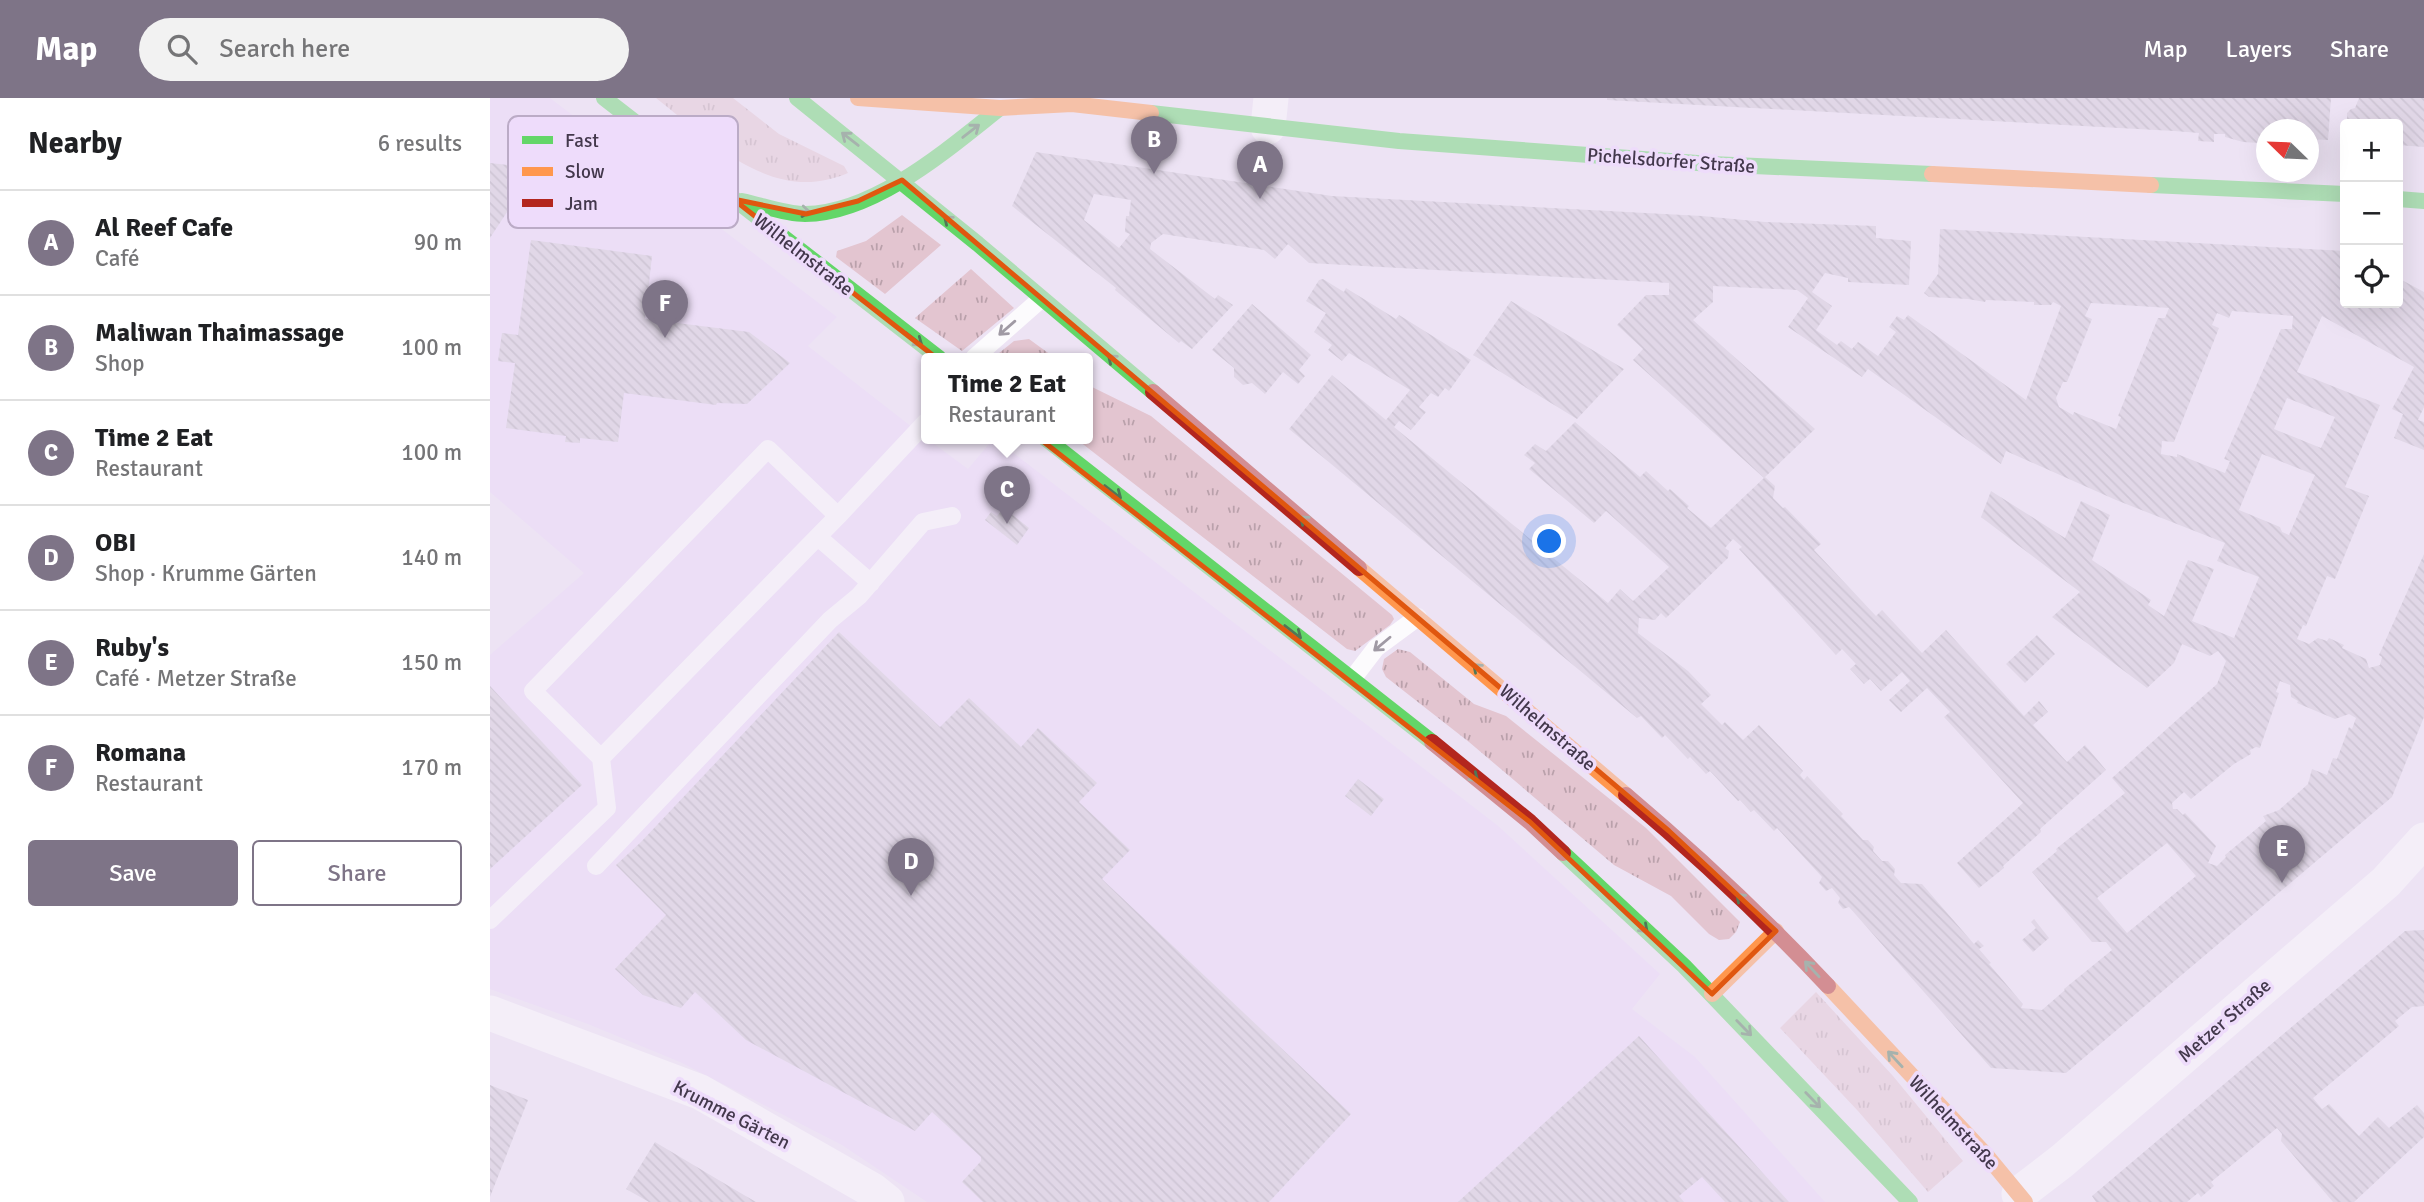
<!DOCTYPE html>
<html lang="en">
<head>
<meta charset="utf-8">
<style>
	:root { --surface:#fff; --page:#f2f2f2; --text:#202124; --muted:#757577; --line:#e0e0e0; --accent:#7e7487 }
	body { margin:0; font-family:Signika,sans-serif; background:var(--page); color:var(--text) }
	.controls { position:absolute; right:21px; top:21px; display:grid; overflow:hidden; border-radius:7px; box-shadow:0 7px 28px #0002 }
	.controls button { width:63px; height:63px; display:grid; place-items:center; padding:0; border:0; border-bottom:2px solid var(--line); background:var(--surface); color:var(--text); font:35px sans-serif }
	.compass { position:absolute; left:1766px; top:21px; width:63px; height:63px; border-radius:50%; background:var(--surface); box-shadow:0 7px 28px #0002; rotate:293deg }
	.you { position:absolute; left:1060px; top:444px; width:24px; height:24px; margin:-18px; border:5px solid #fff; border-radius:50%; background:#1a73e8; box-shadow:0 0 0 10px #1a73e833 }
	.badge { display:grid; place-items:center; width:46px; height:46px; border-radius:50%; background:var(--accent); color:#fff; font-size:23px; font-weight:700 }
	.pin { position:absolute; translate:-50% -58px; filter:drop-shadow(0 2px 4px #0008) }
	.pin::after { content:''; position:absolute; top:37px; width:24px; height:21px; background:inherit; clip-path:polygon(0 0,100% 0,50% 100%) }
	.popup { position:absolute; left:431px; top:255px; width:172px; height:91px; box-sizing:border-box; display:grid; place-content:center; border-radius:7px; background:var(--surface); filter:drop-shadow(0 2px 5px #0005); font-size:23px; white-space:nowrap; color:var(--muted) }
	.popup b { font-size:26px; color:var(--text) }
	.popup::after { content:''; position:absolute; left:50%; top:100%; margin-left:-14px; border:14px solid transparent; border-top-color:var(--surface) }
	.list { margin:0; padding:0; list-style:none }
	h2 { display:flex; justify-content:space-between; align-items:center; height:91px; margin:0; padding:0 28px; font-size:30px }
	h2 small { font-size:23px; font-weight:400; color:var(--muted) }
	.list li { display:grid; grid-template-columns:46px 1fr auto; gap:21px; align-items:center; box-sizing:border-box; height:105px; padding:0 28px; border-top:2px solid var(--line) }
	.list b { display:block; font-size:26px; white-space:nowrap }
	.list p { margin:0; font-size:23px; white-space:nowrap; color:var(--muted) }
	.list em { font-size:23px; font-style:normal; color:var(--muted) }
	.actions { display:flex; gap:14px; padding:21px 28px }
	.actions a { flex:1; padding:16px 0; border:2px solid var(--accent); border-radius:7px; text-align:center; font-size:24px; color:var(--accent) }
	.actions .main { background:var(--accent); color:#fff }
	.icon { flex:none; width:38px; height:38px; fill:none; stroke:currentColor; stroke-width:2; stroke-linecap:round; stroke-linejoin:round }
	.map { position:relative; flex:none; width:1934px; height:1104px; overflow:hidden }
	header { display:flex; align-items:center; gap:42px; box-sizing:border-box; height:98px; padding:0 35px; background:var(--accent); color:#fff }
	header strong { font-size:33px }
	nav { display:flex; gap:38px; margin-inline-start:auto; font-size:24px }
	.search { width:490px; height:63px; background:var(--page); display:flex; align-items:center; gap:18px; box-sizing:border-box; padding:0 24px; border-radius:38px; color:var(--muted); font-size:26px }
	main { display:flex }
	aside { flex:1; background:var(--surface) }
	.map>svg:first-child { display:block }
	.built { fill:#ead7f8 }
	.grass { fill:url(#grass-tufts) }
	.building { fill:url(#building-back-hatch); fill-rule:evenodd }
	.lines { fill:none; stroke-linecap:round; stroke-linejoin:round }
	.lane { stroke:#fcfbfd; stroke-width:18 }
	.street { stroke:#fcfbfd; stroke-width:35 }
	.fast { stroke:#63d668; stroke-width:16 }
	.slow { stroke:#ff974d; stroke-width:16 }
	.jam { stroke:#b3261e; stroke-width:16 }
	.oneway { stroke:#507757 }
	.oneway2 { stroke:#a09aa4 }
	.marked { fill:none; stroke:#e0570f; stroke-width:5; stroke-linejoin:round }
	.labels { text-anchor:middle; stroke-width:7; stroke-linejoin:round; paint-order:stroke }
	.street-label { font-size:19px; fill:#43384c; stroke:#eedcfb }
	.key { fill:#eedcfb; stroke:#bbabc6; stroke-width:2 }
	.key-label { font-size:19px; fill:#43384c }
</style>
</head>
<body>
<header>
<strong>Map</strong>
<div class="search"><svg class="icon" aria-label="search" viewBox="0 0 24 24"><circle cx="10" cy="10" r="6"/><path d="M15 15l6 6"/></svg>Search here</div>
<nav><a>Map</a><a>Layers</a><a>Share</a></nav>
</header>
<main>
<aside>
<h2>Nearby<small>6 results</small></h2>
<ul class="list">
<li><span class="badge">A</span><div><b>Al Reef Cafe</b><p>Café</p></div><em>90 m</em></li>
<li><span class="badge">B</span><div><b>Maliwan Thaimassage</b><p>Shop</p></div><em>100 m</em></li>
<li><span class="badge">C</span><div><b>Time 2 Eat</b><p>Restaurant</p></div><em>100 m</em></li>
<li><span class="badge">D</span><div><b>OBI</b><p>Shop · Krumme Gärten</p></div><em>140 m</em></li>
<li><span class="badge">E</span><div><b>Ruby's</b><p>Café · Metzer Straße</p></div><em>150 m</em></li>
<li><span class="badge">F</span><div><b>Romana</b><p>Restaurant</p></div><em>170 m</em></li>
</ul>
<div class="actions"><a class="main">Save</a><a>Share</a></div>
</aside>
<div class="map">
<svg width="1934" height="1104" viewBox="0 0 1934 1104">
	<defs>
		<pattern id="grass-tufts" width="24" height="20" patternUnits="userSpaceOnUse" patternTransform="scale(1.75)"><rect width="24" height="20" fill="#e3c5d0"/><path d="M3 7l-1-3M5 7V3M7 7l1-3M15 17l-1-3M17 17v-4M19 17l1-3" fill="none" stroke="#baa1ab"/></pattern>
		<pattern id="building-back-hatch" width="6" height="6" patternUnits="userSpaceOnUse" patternTransform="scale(1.75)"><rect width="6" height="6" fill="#d2c8d8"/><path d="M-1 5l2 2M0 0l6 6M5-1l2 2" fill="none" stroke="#aca3b1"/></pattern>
	</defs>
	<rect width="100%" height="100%" fill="#ede3f4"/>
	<path class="built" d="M0,0H60L347,219L318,248L436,340L478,371L504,340L1007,727L1170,876L1142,911L1205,959L1335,1104H437L352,1047L190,964L98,926L0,891V557L94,475L0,394Z"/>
	<path class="grass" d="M166,0H243L289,36L354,68L358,75C282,108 221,43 166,0Z
		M412,117L451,147L395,196L346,159L347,153L376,143Z
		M481,171L524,210L472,253L425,220Z
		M539,241L565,260H503L524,243Z
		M598,287L661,318L902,517L904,521L900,527L865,553L857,551L585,340H598Z
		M908,551L920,554L984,606L1016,618L1156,730L1250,824L1246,834L1239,841L1229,842L1219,836L1181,798L1124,767L979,644L896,579L892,571L894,561Z
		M1326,894L1403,978L1473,1063L1438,1094L1368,1013L1290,930Z"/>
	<path class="building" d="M1117,0H1841L1838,42L1818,41V32H1776V44L1769,45L1753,44L1735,39V36H1724V44L1708,43L1709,35L1684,33L1117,2Z
		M1869,0H1934V49L1908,47V26H1857V15L1861,11L1865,10Z
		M42,50L58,65L50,75L33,62Z
		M546,54L842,98L1212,118L1275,124L1386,128V140L1421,143L1419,187L1358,184V180L1335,175L1322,194L1342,208L1326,232L1347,247L1351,243L1362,251L1368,244L1388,258L1406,234L1399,229L1407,218L1414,222L1418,217L1536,302L1571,208L1563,204L1561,207H1544V204L1496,202L1495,204L1478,201L1439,199L1434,195L1448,176L1450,131L1855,153V205H1908V180L1934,194V309L1928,322L1934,324V352L1904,340L1913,316L1902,311L1924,269L1832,218L1807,274L1890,307L1855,389L1879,398L1845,481L1837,478L1816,528L1813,527L1807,541L1819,546L1828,540L1837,543L1839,540L1854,547L1852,550L1876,561L1879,570L1890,567L1892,559L1889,557L1934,456V619L1902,699L1576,975L1501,970L1359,809L1353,811L1348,805L1350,800L1342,790L1336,793L1329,785L1332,779L1287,730L1284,733L1264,712L1261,714L1250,702L1248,703L1220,673L1216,676L1200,659L1198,661L1175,637L1172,640L1151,618L1147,620L799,331L842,277L896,322L920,292L859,255L852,263L838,252L842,247L824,234L836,215L816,203L829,182L833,181L854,194L856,190L906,221L909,217L981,262L959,293L955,290L948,299L941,295L929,309L936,314L921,332L909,323L904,329L1118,505L1130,491L1143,503L1179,469L1116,413L1104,425L1039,371L1045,365L1034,357L1045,346L1056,353L1085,324L1150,379L1156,373L1178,393L1180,391L1199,408L1197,410L1221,430L1275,379L1285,388L1283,400L1293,410L1295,409L1331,446L1324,452L1386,518L1392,512L1432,555L1456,532L1534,618L1549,603L1558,614L1543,627L1577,664L1595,647L1616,672L1550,731L1551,734L1513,768L1514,770L1489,790L1467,765L1533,705L1454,619L1460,614L1437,590L1411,614L1399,602L1420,583L1412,574L1391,593L1380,581L1374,586L1360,571L1366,566L1352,551L1346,557L1249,451L1252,449L1243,441L1235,450L1239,453L1238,460L1176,520L1171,515L1165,522L1149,520L1148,535L1198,573L1221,597L1211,606L1232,627L1235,624L1253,642L1269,627L1313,673L1310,677L1314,682L1317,678L1353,716L1351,718L1373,742H1378L1384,749L1383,753L1392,763H1398L1405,771L1404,777L1411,785L1432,786L1484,846L1488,842L1494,848L1489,851L1501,865L1499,866L1533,906L1531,910L1552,912L1575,892L1574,891L1622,852L1616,844H1602L1542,774L1567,753L1566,751L1635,695L1622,680L1727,586L1736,563L1728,553L1720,558L1692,546L1684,565L1657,590L1562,519L1590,494L1491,419L1501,393L1575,440L1591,403L1620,417L1602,462L1661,502L1658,507L1674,518L1698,462L1724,471L1702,523L1744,540L1769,479L1727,463L1735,445L1626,402L1516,353L1511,366L1378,271L1372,279L1298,229L1318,200L1307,192L1223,188V204L1203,222L1325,331L1274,380L1143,262L1153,251L1127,227L1156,197H1179V185L819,165L798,146L785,161L774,152L673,136L661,145L660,151L725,201L728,197L743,207L702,251L691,243L689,245L625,192L626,190L522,108ZM604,96L641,102L639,118H636L635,134L640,136L629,150L594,122ZM1601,205L1679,210L1675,220H1668L1628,318L1631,319L1626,331L1584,314L1583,317L1569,309L1566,300L1573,284H1577L1602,221L1595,218ZM1742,213L1803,218L1802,231H1791L1734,361L1740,363L1735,375L1687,356V359L1671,356L1672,343L1684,344L1729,230L1722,227L1727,215L1739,220ZM1797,300L1845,319L1831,350L1784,331ZM1772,356L1825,377L1799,437L1792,434L1790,429L1749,412ZM1790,583L1800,587L1801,599L1808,603L1807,605L1845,621L1859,616L1866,620L1862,631L1859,629L1847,661L1843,660L1837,677L1822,671L1818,686L1789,712L1773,718L1776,723L1735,757L1736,759L1727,768L1718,765L1726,748L1695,715L1693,717L1687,711H1683L1682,705L1694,694L1701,701L1744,666L1761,656L1760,652L1766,649L1770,650L1789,595L1786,594ZM1677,745L1706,778L1637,835L1607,800Z
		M0,65L26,68L23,105L0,140Z
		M41,142L162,158L155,221L259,234L300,265L257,306L227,305L226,307L134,295L128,344L90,340V345L75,344L76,338L16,330L25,265L8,263L12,235L28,237Z
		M1021,203L1134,271L1087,321L983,257Z
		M762,206L821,257L809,272L815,278L808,286L793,274L775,296L762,285L753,287L744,279V270L722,252Z
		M514,410L539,430L527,447L495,422L501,414L507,418Z
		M349,534L450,629L479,600L531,649L548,630L607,685L589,704L640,752L612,781L861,1016L779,1104H493L472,1084L491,1063V1059L442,1014L425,1033L256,942L205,894L191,910L153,897L125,871L176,817L126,767L151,744Z
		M1547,537L1565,556L1535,585L1516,566Z
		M0,588L92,687L0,771Z
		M868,681L894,701L881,718L855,698Z
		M1544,821L1559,840L1543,854L1532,842L1546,830L1541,824Z
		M1934,832V908L1922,909L1905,923L1909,928L1823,1000L1832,1011L1839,1006L1869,1038L1888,1019L1899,1030L1927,1007L1934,1015V1039L1864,1104H1843L1791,1043L1792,1036L1787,1030L1721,1084L1724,1088L1711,1099L1708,1095L1697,1104H1606L1602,1098L1915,833Z
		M1149,938L1299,1104H1235L1212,1079L1189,1098L1194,1104H968Z
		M0,987L38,1002L0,1099Z
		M165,1044L242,1090L266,1104H159L136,1091Z"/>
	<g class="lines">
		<path class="lane" d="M484,260L551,201
			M328,439L381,485
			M863,580L886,550L928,519
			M111,660L43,593L278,351L348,418
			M106,768L340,522L369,498L433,424L462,418
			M0,822L117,710L111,660L348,418L436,324"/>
		<path class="street" d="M778,29L781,0
			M0,915L210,994L382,1092L397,1104
			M1529,1096L1572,1063L1896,784L1934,742"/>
		<path class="fast" d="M114,0L449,260
			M307,0L488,146L663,294
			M661,15L909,43L1221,66L1442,76
			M1661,87L1855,96
			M1908,101L1934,103
			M252,103C272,107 294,116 315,116C385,115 458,51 510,10
			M555,340L942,644
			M1073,755L1194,868L1420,1104"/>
		<path class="slow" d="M368,0L510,10L582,6L661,15
			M1442,76L1661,87
			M869,470L1136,697
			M1338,888L1497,1058L1535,1104
			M1222,896L1286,833"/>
		<path class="jam" d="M663,294L869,470
			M942,644L1040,724L1073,755
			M1136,697C1207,757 1274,820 1338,888"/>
	</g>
	<defs><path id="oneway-shaft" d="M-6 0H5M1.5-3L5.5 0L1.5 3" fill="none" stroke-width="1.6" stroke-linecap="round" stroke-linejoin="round" transform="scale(1.75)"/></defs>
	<g class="oneway">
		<use href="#oneway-shaft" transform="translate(481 33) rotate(-38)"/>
		<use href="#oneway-shaft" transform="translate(360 41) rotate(-142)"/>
		<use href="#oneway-shaft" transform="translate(310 113) rotate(6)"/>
		<use href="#oneway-shaft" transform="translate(462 125) rotate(-140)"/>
		<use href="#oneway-shaft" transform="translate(424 241) rotate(37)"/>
		<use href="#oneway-shaft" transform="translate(626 264) rotate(-140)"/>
		<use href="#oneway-shaft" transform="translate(623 394) rotate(38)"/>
		<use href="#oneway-shaft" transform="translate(818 425) rotate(-140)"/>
		<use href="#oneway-shaft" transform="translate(803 534) rotate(38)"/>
		<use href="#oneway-shaft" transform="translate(991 573) rotate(-139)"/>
		<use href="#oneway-shaft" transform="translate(980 676) rotate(39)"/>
		<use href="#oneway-shaft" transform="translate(1254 803) rotate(-137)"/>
		<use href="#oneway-shaft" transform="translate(1150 827) rotate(43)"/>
		<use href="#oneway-shaft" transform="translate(1322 871) rotate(-133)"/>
		<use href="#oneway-shaft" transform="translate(1254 930) rotate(46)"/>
		<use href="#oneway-shaft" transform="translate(1405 961) rotate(-133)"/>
		<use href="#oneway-shaft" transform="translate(1323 1002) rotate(46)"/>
	</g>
	<g class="oneway2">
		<use href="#oneway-shaft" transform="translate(517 230) rotate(139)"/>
		<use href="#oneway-shaft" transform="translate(892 546) rotate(140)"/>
	</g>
	<path d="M0 0H1934V1104H0ZM412,82L1179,733L1286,833L1222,896L1040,724L243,101L316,116L368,103Z" fill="#ede3f4" fill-opacity=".55" fill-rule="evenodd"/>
	<path class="marked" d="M412,82L1179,733L1286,833L1222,896L1040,724L243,101L316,116L368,103Z"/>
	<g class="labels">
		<g class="street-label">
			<text transform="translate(1181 62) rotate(4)" y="7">Pichelsdorfer Straße</text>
			<text transform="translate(314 156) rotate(38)" y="7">Wilhelmstraße</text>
			<text transform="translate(1058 629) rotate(41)" y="7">Wilhelmstraße</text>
			<text transform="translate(1734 922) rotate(-41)" y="7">Metzer Straße</text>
			<text transform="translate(242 1016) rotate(27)" y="7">Krumme Gärten</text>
			<text transform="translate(1464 1024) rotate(47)" y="7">Wilhelmstraße</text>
		</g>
	</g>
	<rect x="18" y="18" width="230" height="112" rx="10" class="key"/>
	<rect x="32" y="38" width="31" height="8" fill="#63d668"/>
	<rect x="32" y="69" width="31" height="9" fill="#ff974d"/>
	<rect x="32" y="101" width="31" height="8" fill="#b3261e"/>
	<g class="key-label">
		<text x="75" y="49">Fast</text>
		<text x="75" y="80">Slow</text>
		<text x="75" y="112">Jam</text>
	</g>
</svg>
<div class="controls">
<button>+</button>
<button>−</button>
<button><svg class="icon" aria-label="locate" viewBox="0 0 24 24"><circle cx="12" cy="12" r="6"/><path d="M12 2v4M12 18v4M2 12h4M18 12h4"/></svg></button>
</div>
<svg class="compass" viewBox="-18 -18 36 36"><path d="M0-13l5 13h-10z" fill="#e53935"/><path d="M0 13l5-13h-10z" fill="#757577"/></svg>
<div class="you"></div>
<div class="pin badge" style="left:770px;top:101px">A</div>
<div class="pin badge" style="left:664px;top:76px">B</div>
<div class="pin badge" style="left:517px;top:426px">C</div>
<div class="popup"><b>Time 2 Eat</b>Restaurant</div>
<div class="pin badge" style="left:421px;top:798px">D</div>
<div class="pin badge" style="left:1792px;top:785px">E</div>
<div class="pin badge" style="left:175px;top:240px">F</div>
</div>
</main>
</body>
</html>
